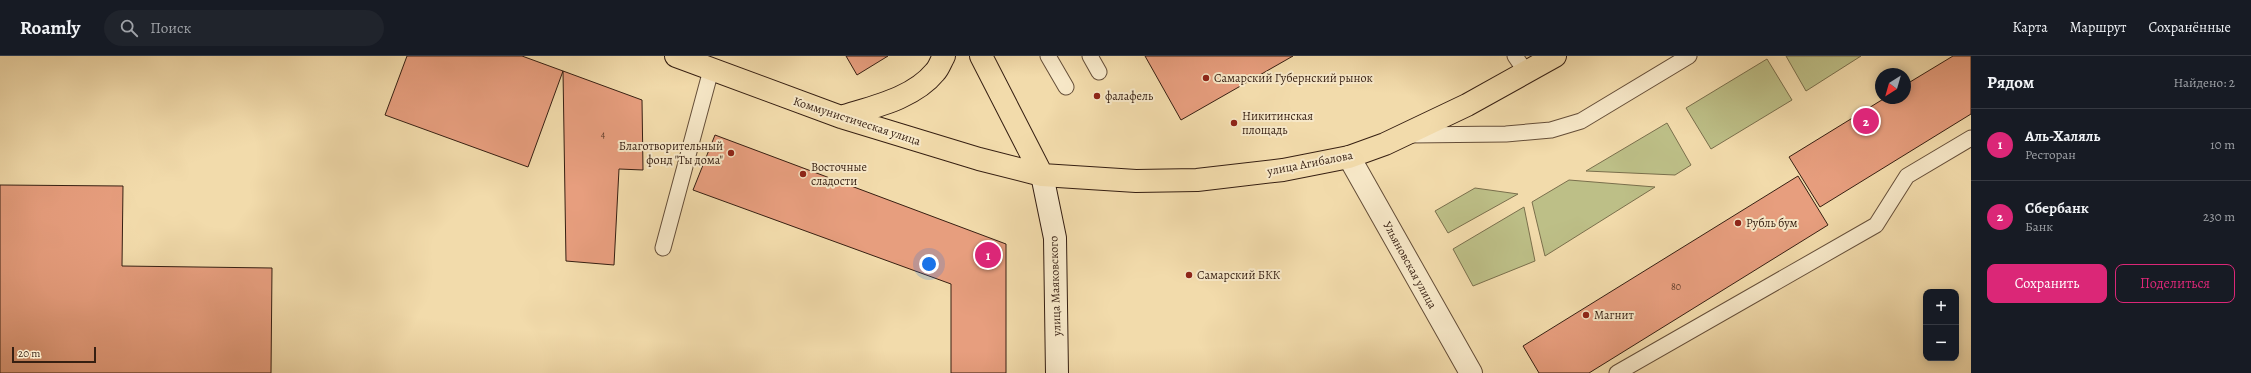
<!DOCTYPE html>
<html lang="ru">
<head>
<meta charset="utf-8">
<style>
	:root { --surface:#171b24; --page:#20242c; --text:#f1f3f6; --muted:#9ea1a6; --line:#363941; --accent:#db2777 }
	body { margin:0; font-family:Alegreya,serif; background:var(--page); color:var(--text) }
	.controls { position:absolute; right:12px; bottom:12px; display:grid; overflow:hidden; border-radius:8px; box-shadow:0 2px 10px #0003 }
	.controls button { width:36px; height:36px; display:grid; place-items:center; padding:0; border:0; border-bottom:1px solid var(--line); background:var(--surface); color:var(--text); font:20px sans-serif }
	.compass { position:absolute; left:1875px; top:12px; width:36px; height:36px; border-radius:50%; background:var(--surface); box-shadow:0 2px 10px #0003; rotate:217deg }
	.scale { position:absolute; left:12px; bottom:10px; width:84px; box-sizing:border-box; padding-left:4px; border:2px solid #361f12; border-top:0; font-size:11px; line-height:14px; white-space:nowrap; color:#361f12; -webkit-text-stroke:3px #f7e8c8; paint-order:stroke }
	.you { position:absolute; left:929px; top:208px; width:14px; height:14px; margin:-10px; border:3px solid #fff; border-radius:50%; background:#1a73e8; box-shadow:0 0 0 6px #1a73e833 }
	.badge { display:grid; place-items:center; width:26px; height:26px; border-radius:50%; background:var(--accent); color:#fff; font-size:13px; font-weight:700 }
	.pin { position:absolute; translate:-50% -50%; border:2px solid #fff; box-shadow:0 1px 4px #0006 }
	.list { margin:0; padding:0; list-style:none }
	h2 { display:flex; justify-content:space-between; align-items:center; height:52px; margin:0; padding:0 16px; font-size:17px }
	h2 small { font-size:13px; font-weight:400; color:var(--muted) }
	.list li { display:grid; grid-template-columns:26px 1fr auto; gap:12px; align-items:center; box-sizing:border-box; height:72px; padding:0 16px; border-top:1px solid var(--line) }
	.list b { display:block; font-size:15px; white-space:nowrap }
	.list p { margin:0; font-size:13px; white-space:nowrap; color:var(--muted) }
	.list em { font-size:13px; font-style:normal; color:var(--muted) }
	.actions { display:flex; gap:8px; padding:12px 16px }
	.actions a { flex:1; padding:9px 0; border:1px solid var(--accent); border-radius:8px; text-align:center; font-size:14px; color:var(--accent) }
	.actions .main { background:var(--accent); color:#fff }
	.icon { flex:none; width:22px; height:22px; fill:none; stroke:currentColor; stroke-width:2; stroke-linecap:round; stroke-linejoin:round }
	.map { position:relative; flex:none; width:1971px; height:317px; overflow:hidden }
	header { display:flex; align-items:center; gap:24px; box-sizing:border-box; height:56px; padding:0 20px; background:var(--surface); border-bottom:1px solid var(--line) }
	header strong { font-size:19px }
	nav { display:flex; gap:22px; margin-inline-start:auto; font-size:14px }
	.search { width:280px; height:36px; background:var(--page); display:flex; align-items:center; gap:10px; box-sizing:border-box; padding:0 14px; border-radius:22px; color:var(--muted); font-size:15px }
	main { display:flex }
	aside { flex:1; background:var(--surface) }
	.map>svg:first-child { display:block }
	.green { fill:#bdbf87; stroke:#7a6f4c }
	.building { fill:#e79e7e; stroke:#361f12 }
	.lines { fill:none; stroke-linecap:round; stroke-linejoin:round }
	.lane-casing { stroke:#654e38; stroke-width:17 }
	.street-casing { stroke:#654e38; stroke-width:24 }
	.secondary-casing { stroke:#361f12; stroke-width:24 }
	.primary-casing { stroke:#361f12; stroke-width:24 }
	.lane { stroke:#f7e8c8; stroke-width:15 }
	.street { stroke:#f7e8c8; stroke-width:22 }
	.secondary { stroke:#f7e8c8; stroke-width:22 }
	.primary { stroke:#f2dbab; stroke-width:22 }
	.poi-dot { fill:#8f2418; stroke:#f7e8c8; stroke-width:1.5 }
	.labels { text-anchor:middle; stroke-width:4; stroke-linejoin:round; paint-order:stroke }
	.number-label { font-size:10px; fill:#623f2d }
	.poi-label { font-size:12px; fill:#361f12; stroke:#f7e8c8; text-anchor:start }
	.street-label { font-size:12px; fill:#361f12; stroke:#f7e8c8 }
</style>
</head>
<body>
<header>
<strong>Roamly</strong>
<div class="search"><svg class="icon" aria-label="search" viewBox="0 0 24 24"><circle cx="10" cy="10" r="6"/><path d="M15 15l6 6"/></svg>Поиск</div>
<nav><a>Карта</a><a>Маршрут</a><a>Сохранённые</a></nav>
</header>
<main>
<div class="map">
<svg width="1971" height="317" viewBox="0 0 1971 317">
	<rect width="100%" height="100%" fill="#f2dbab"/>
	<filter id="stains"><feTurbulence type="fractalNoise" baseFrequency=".005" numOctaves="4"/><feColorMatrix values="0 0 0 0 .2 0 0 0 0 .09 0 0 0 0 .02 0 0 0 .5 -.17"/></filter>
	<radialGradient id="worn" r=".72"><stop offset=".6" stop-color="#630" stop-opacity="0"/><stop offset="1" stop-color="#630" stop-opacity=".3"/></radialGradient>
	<path class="green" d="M1786,0H1861L1806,35Z
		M1767,3L1792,44L1711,93L1686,52Z
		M1667,67L1691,109L1675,119L1586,115Z
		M1569,124L1655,131L1545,200L1532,146Z
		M1475,132L1518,138L1448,177L1435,155Z
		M1524,151L1535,205L1473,230L1453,193Z"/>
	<path class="building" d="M407,0H522L563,15L528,111L385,59Z
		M846,0H888L857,19Z
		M1145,0H1293L1181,64Z
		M1953,0H1971V58L1820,151L1789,101L1885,42H1905V29Z
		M563,15L642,44L643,114L619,113L614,209L566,205Z
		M715,79L1006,188V317H951V228L693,134Z
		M1798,120L1828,169L1589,317H1539L1523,290Z
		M0,129L123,130L122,210L272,212L271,317H0Z"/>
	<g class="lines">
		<g class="lane-casing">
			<path id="lane" d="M1048,0L1066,31
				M1090,0L1099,16
				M1515,0L1526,16
				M1410,79L1506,78L1551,74L1581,65L1689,0
				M663,192L711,14
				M1617,317L1876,169L1907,120L1971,82"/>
		</g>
		<g class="street-casing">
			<path id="street" d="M1349,101L1471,317"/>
		</g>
		<g class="secondary-casing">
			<path id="secondary" d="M1042,119L1055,182L1057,317"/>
		</g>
		<g class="primary-casing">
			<path id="primary" d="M676,0L841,61L979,103L1042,119L1136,125L1197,124L1283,114L1349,101L1385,88L1467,49L1555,0
				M981,0L1042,119
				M841,61C872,51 913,43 935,16C939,12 941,5 944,0"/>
		</g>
		<use href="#lane" class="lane"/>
		<use href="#street" class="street"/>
		<use href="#secondary" class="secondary"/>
		<use href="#primary" class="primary"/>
	</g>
	<g class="poi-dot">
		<circle cx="1206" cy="22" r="4"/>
		<circle cx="1097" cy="40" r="4"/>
		<circle cx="1234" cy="67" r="4"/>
		<circle cx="731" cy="97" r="4"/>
		<circle cx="803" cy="118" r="4"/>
		<circle cx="1738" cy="167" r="4"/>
		<circle cx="1189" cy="219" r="4"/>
		<circle cx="1586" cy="259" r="4"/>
	</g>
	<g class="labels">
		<g class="number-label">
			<text x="603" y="82">4</text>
			<text x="1676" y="234">80</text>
		</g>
		<g class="poi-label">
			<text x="1214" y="26">Самарский Губернский рынок</text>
			<text x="1105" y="44">фалафель</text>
			<text x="1242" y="64">Никитинская<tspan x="1242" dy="14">площадь</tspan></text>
			<text x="723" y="94" text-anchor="end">Благотворительный<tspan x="723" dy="14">фонд "Ты дома"</tspan></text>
			<text x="811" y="115">Восточные<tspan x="811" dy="14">сладости</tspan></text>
			<text x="1746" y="171">Рубль бум</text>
			<text x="1197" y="223">Самарский БКК</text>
			<text x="1594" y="263">Магнит</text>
		</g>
		<g class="street-label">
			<text transform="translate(857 65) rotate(18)" y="4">Коммунистическая улица</text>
			<text transform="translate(1310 107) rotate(-11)" y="4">улица Агибалова</text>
			<text transform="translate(1410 209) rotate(61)" y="4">Ульяновская улица</text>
			<text transform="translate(1055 230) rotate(-92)" y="4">улица Маяковского</text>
		</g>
	</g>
	<rect width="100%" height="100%" filter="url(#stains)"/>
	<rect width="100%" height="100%" fill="url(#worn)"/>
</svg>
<div class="controls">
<button>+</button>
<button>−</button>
</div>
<svg class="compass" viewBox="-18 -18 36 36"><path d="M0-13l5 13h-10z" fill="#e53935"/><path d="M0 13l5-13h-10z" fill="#9ea1a6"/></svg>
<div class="scale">20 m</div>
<div class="you"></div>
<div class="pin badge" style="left:988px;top:199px">1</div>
<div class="pin badge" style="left:1866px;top:65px">2</div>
</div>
<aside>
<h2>Рядом<small>Найдено: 2</small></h2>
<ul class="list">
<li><span class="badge">1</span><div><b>Аль-Халяль</b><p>Ресторан</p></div><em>10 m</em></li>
<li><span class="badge">2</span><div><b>Сбербанк</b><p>Банк</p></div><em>230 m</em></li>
</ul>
<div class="actions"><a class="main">Сохранить</a><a>Поделиться</a></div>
</aside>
</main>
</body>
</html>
